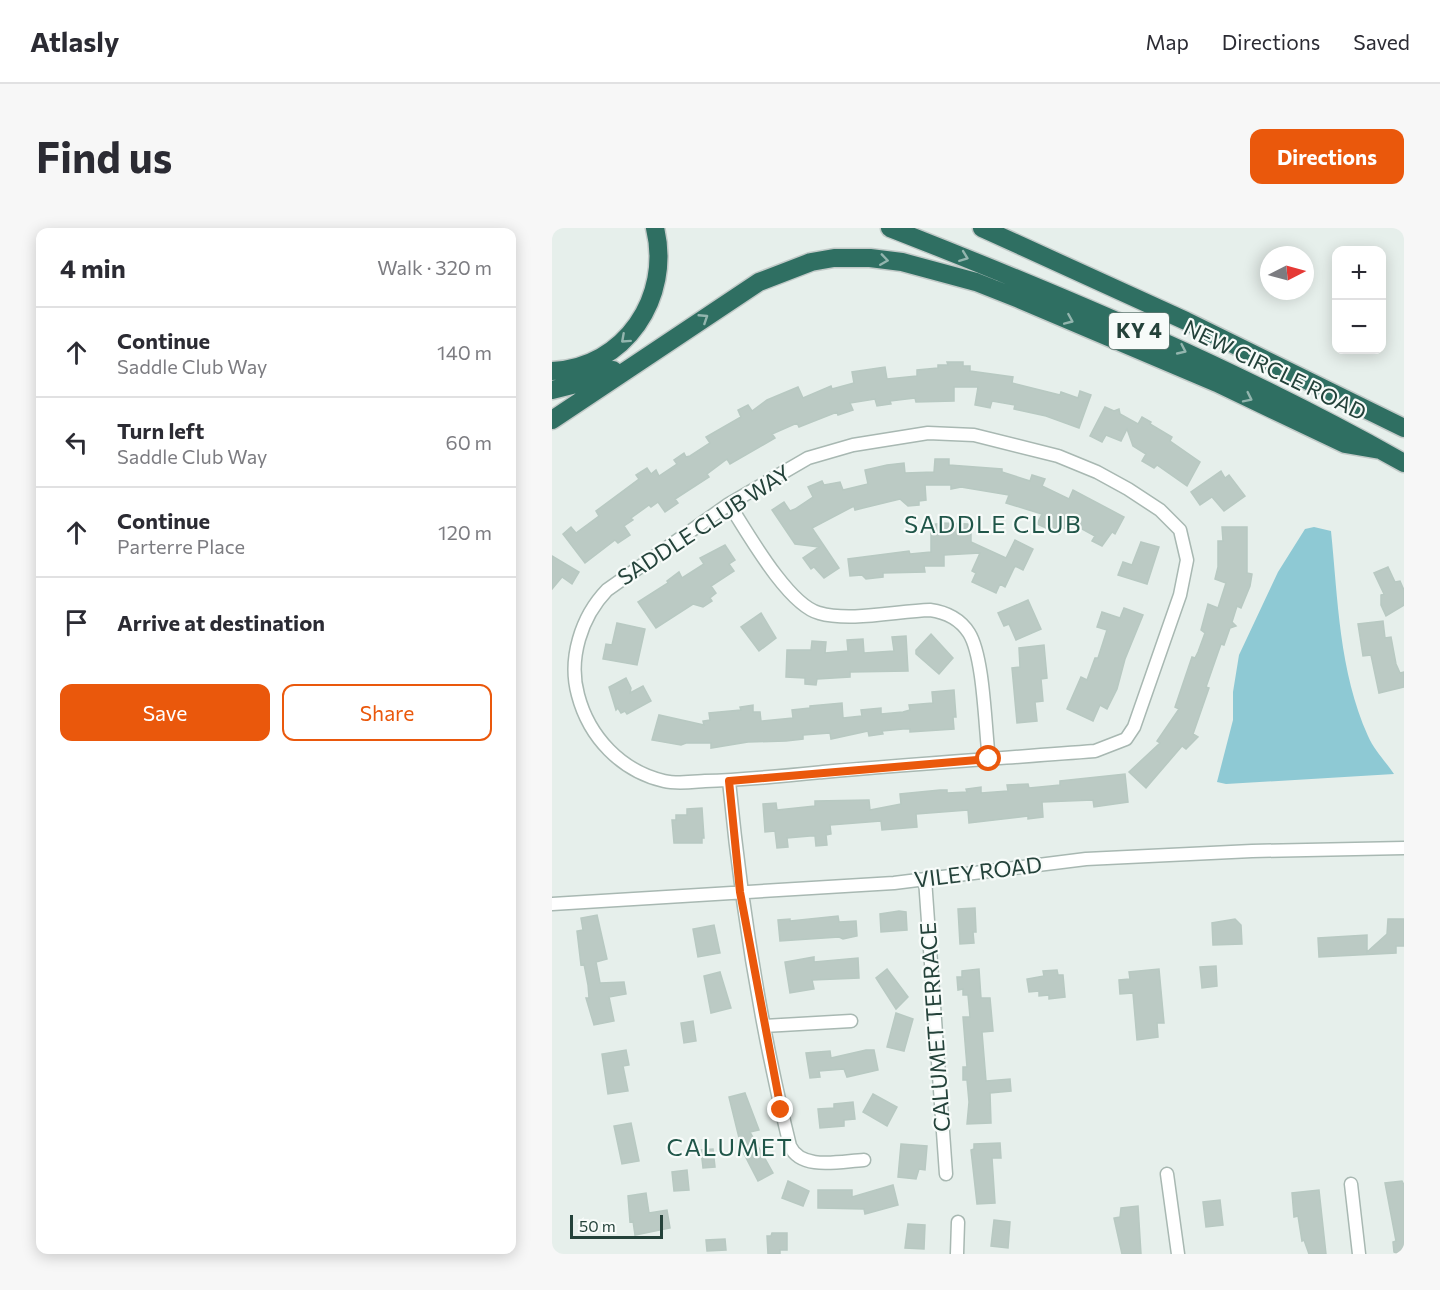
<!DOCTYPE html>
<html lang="en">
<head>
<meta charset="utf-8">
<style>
	:root { --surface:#fff; --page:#f7f7f7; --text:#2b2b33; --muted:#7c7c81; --line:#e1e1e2; --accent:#ea580c }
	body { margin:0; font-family:Commissioner,sans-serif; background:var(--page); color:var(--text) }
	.controls { position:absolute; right:18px; top:18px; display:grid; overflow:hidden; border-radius:12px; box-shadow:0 3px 15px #0003 }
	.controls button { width:54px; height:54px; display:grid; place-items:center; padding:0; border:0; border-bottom:2px solid var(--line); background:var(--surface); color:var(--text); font:30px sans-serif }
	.compass { position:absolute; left:708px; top:18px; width:54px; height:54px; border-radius:50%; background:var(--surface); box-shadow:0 3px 15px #0003; rotate:84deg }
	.scale { position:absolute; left:18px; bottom:15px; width:93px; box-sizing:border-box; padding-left:6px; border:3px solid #24423a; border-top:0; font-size:16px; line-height:21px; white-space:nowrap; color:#24423a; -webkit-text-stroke:4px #f7fbf9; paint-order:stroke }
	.stop { position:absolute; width:18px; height:18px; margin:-14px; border:4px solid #ea580c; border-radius:50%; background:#fff }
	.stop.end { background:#ea580c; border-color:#fff; box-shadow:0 2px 6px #0008 }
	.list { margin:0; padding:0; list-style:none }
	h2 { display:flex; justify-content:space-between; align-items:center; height:78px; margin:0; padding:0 24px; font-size:26px }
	h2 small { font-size:20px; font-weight:400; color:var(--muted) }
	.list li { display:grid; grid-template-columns:39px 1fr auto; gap:18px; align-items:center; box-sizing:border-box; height:90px; padding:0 24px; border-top:2px solid var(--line) }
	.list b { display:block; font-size:22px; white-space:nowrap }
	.list p { margin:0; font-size:20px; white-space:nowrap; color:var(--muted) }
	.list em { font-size:20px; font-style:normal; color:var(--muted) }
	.actions { display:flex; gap:12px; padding:18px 24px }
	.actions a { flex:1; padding:14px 0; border:2px solid var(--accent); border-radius:12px; text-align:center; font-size:21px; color:var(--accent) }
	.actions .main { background:var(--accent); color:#fff }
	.icon { flex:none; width:33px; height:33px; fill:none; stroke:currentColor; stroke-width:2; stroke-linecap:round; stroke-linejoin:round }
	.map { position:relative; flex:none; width:852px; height:1026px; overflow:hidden; border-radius:12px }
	header { display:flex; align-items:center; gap:36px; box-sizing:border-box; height:84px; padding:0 30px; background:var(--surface); border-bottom:2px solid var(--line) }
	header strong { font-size:28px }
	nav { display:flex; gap:33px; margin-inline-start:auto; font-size:21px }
	.intro { display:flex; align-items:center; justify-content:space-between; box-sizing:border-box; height:144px; padding:0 36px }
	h1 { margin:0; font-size:42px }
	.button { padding:15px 27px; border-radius:12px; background:var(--accent); color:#fff; font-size:21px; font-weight:700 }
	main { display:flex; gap:36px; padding:0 36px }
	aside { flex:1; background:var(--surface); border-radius:12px; box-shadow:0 3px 15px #0003 }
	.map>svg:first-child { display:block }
	.water { fill:#8ec9d4 }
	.building { fill:#bbcac4; stroke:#b8c9c2; stroke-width:1.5 }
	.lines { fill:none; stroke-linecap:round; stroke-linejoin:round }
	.street-casing { stroke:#a8b8b2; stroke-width:15 }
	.highway-casing { stroke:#c2cac8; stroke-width:21 }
	.street { stroke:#fff; stroke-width:12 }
	.highway { stroke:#2f6f62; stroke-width:18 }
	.oneway { stroke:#93b5ae }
	.route { stroke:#ea580c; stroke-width:8 }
	.labels { text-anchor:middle; stroke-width:4.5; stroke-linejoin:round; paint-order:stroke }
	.shield { fill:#f7fbf9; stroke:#637a73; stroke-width:1.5 }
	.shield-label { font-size:21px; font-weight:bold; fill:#24423a }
	.street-label { font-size:22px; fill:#24423a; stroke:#f7fbf9 }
	.neighbourhood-label { font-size:24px; letter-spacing:1.5px; fill:#1f5548; stroke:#f7fbf9 }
</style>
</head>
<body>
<header>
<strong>Atlasly</strong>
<nav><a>Map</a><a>Directions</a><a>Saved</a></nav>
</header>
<div class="intro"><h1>Find us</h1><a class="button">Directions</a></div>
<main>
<aside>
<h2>4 min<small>Walk · 320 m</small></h2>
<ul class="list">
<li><svg class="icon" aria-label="ahead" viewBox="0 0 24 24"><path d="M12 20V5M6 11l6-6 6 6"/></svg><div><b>Continue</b><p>Saddle Club Way</p></div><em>140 m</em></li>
<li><svg class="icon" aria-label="left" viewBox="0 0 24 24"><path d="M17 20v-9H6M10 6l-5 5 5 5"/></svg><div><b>Turn left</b><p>Saddle Club Way</p></div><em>60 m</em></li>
<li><svg class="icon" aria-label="ahead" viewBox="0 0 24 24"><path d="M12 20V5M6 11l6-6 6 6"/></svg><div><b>Continue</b><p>Parterre Place</p></div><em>120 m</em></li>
<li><svg class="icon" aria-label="arrive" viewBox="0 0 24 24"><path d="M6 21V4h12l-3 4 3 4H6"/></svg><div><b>Arrive at destination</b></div></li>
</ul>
<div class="actions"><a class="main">Save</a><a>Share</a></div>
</aside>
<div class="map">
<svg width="852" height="1026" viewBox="0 0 852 1026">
	<rect width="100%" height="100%" fill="#e6efeb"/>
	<path class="water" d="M762,299L779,303C786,372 787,443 816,508C822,522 834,534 842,546L674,556L665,554L681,492V464L687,427L726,344L753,301Z"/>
	<path class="building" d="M395,134H411V138H418V143L461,149L460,155L508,167L509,164L526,170L528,163L539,167L527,200L494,188L462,181L463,177L440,173L438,180L423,177L426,159H402V173L364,174L363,170L338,173L339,176L325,178L323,171L298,175L301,182L286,187L285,184L247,199L245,195L220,206L223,210L178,236L175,231L155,246L157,249L123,271L126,275L113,284L106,274L99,279L97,277L79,290L81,292L72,298L78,307L66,315L63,312L33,335L11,306L19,299L24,305L47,288L44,283L87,251L84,247L95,240L99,246L104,242L107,248L125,236L122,232L132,225L134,229L138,228L158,215L154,209L189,189L186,182L196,177L200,183L215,172L246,159L251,170L279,158L280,161L302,155L300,144L333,139L335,151L365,148V142L386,140V137H396Z
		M553,179L562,183L567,181L568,186L586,196L590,189L599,194L598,196L620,209L618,213L648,234L635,258L605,237L602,240L590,233L594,226L581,218L575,201L569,213L554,207L550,214L538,208Z
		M383,231H397V237L450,241V244L478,253L480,247L493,251L490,258L517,271L521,262L572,289L563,306L560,304L550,318L540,313L543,308L521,296L518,303L510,299L507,306L485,296L490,286L454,275L457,267L409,259L399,261V257H373L374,272L367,273V277L356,278L348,271L303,282L302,278L260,300L287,340L272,350L262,339L259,341L251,330L267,319L243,316L220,282L232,274L238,283L243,281L261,269L256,259L270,253L272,257L288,254L291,262L316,256L313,242L335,237L352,235L353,245L382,244Z
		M669,243L673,250L677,247L693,268L672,283L660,269L648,277L639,264Z
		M390,295L416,296L419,300V314L454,330L463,312L481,321L471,342L463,338L453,359L448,356L444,365L420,354L424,345L420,343L428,325L392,327V338H372L373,344L331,345V349L314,351L310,347L298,348L296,331L357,323L358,326L379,324V297Z
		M670,299H695V345L700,346L698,358L689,380L685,378L680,394L684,398L678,400L672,417L669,416L654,459L657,460L641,506L646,509L634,521L630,518L594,560L577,544L608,515L605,513L627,481L623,479L640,429L643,430L646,424L653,405L649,402L656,376L666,380L674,355L663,351L666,339V313H671Z
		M589,314L607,319L595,356L566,347L571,334L580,337Z
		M173,317L183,332L177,336L182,343L159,358L164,365L158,370L160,373L151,379L141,376L104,400L86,374L116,355L115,353L127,344L130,350L152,336L148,330Z
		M0,328L27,344L20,356L10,349L0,361Z
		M836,339L843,354L848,353L852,362V377L834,388L829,377V367L832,366L822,345Z
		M476,372L489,401L464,412L457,396L452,398L446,385Z
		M572,380L591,387L573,431L565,461L555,481L548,477L541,493L515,481L529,449L535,452L543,430H546L555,402L545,399L550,384L568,390Z
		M209,385L224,410L207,423L189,399Z
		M831,393L833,410L839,409L844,436L848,445L852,444V459L827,465L819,427L811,428L806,396Z
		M65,395L93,401L85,437L51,431L54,416L60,417Z
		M379,406L401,430L387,446L364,426V422Z
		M354,408L356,443L298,444V449L265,451L264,457L253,456V450L234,449L235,422H259L260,413L274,414L273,425L296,423L295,412L311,411L312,425L342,423L340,409Z
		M492,417L495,450L489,451L491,473L483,474L485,493L465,495L460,440L468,439L467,420Z
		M74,450L79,460L78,465L91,458L99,473L75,486L73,483L69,485L66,480L64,482L57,459Z
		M402,462L404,489H401L402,501L358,504V501H351L330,503L331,506L317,508L316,503L279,511L278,505L251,507V511L234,513L196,514L159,520V515H134L129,517L100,512L107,487L152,497L151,493L158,492L157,485L189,482L188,479L201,477V484H208L209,493L241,490L240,482L258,480V478L290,475L291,490L310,488L309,482L329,480V486L351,484L358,482L357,477L381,475L380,464Z
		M573,546L576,574L542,579L541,572L490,574L491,589L476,591V588L417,595L416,582L364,586L365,599L330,602L329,593L278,597L279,606L274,607L275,617L264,618L263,608H258L235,610L236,619L225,620L223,603L213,604L211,576L224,575L225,582L263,578V573L317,572L318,582L349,576L348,566L388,562H395V565L415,564L414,561L429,559V565L456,563L455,557L476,556L477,560L498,558L508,557V553Z
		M150,580L152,610H150V615H122L120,592H124V587H135V581Z
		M423,680L424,704H421L422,715L408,716L406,681Z
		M347,683L354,684L355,702L329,704L328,686Z
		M45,687L55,731L44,734L48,755L72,754L74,766L57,769L62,793L42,797L34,770H37L36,757L32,736L29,737L25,703L31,702L29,690Z
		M286,688L287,694L304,693L305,708L291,711L287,709L228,713L226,692L238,691V693Z
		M683,691L689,697L690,716L661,717L660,695Z
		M836,691H852V718H844V725L767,729L766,710L815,707V724L835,706Z
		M162,697L168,725L146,729L141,701Z
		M262,729V734L306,730L307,750L260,752L262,761L238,765L233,734Z
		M664,738L665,758L650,760L648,739Z
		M335,741L356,769L344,781L324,750Z
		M427,741L429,770H438L441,803L430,804L434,853L458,851L459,863L438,865L439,895L415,896L417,874L415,852H411V839H415L411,789H418L416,767H411V761L406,762L405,749H410V743Z
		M607,741L612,795H605L606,809L585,812L581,765L568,766L567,752L578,751L577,744Z
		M505,742L506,747H511L513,769L497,771V767L487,768V763L477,764L475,751L492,748L491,743Z
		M168,744L179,780L159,785L152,748Z
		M344,785L361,791L352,823L335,819Z
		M141,793L144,813L132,815L129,795Z
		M74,822L77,837L71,838L76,863L56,866L50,826Z
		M314,822H322L326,842L295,849L292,841L267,843L268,849L258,850L254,825L278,823L279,830Z
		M193,865L207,902L198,904L221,945L206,953L190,922L177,869Z
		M321,866L345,879L335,898L311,884Z
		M301,874L303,891L292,892V898L268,900L266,881L282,880V876Z
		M79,895L87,933L70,936L62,898Z
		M448,915L449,930H440L443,975L425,976L419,922L422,921V916Z
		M349,916L375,918L373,942L367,941L364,951L346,949Z
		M161,921L163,939L151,940L149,922Z
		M135,942L137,962L122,963L120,944Z
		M236,953L257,963L251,978L230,970Z
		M850,953L852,957V1026H846L842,1024L841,1014L844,1013L833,955Z
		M341,957L346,977L313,986L312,981L266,980V962H300V969Z
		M767,962L774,1026H757L752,1012L750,1013L746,988L742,989L740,965Z
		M94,965L97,985L115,982L118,1000L83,1007L81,993L78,994L76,968Z
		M668,972L671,997L654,999L651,974Z
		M586,978L589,1026H570L562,990L568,989L569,980Z
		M442,992L458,994L456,1020L439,1018Z
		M356,996L373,997L372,1021L353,1020Z
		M220,1005H235V1022H228V1026H216L215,1008H219Z
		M173,1011L174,1022L155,1023L154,1012Z"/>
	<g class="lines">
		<g class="street-casing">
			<path id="street" d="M376,205L422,207L506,228L545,244L576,261L608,282L628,302L635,332L628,367L582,499L574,511L543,523C452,530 361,536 271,544C231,548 192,552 153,553C139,554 125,556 112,553C69,543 37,509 26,467C16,431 29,389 55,362L177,276L256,230L301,217Z
				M177,276C195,304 236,377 267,385C298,394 345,383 378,382C393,384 408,391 417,405C432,429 433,501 437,531
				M177,553C189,676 208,797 238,918C249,943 289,933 312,932
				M373,651L394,946
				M0,676L342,655L534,631L700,623L852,620
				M212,798L299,793
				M615,946L626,1026
				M799,956L807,1026
				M405,1026L406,994"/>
		</g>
		<g class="highway-casing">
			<path id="highway" d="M338,0C514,69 687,142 852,235
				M430,0L634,93L852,200
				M0,143C73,140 120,69 103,0
				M0,162L28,155L61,142
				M0,192L207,54L259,34L282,30H318L350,34L424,54L467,71L665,155L793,216L828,222"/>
		</g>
		<use href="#street" class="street"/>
		<use href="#highway" class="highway"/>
	</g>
	<defs><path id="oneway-chevron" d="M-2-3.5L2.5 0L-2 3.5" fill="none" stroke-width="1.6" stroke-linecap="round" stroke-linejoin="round" transform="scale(1.5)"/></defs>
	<g class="oneway">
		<use href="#oneway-chevron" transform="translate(412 29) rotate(21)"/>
		<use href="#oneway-chevron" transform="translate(332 32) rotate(8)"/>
		<use href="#oneway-chevron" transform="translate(152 90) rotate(-33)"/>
		<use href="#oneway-chevron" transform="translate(517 92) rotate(23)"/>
		<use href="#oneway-chevron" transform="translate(73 111) rotate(138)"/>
		<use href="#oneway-chevron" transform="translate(630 122) rotate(25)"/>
		<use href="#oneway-chevron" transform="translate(696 170) rotate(26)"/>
	</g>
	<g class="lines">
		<path class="route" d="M229,882L188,664L177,553L437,531"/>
	</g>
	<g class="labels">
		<rect class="shield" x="557" y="85" width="60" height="36" rx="4.5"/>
		<g class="shield-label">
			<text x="587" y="110">KY 4</text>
		</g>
		<g class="street-label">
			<text transform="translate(723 142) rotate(26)" y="8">NEW CIRCLE ROAD</text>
			<text transform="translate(152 297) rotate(-33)" y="8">SADDLE CLUB WAY</text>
			<text transform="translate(426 644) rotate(-7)" y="8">VILEY ROAD</text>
			<text transform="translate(383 799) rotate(-94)" y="8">CALUMET TERRACE</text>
		</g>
		<g class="neighbourhood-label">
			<text x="441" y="305">SADDLE CLUB</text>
			<text x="178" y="928">CALUMET</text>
		</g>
	</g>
</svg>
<div class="controls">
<button>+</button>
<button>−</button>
</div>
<svg class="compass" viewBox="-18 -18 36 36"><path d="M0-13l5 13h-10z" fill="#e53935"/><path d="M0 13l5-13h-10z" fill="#7c7c81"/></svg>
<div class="scale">50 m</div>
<div class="stop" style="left:437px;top:531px"></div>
<div class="stop end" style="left:229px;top:882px"></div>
</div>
</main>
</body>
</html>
